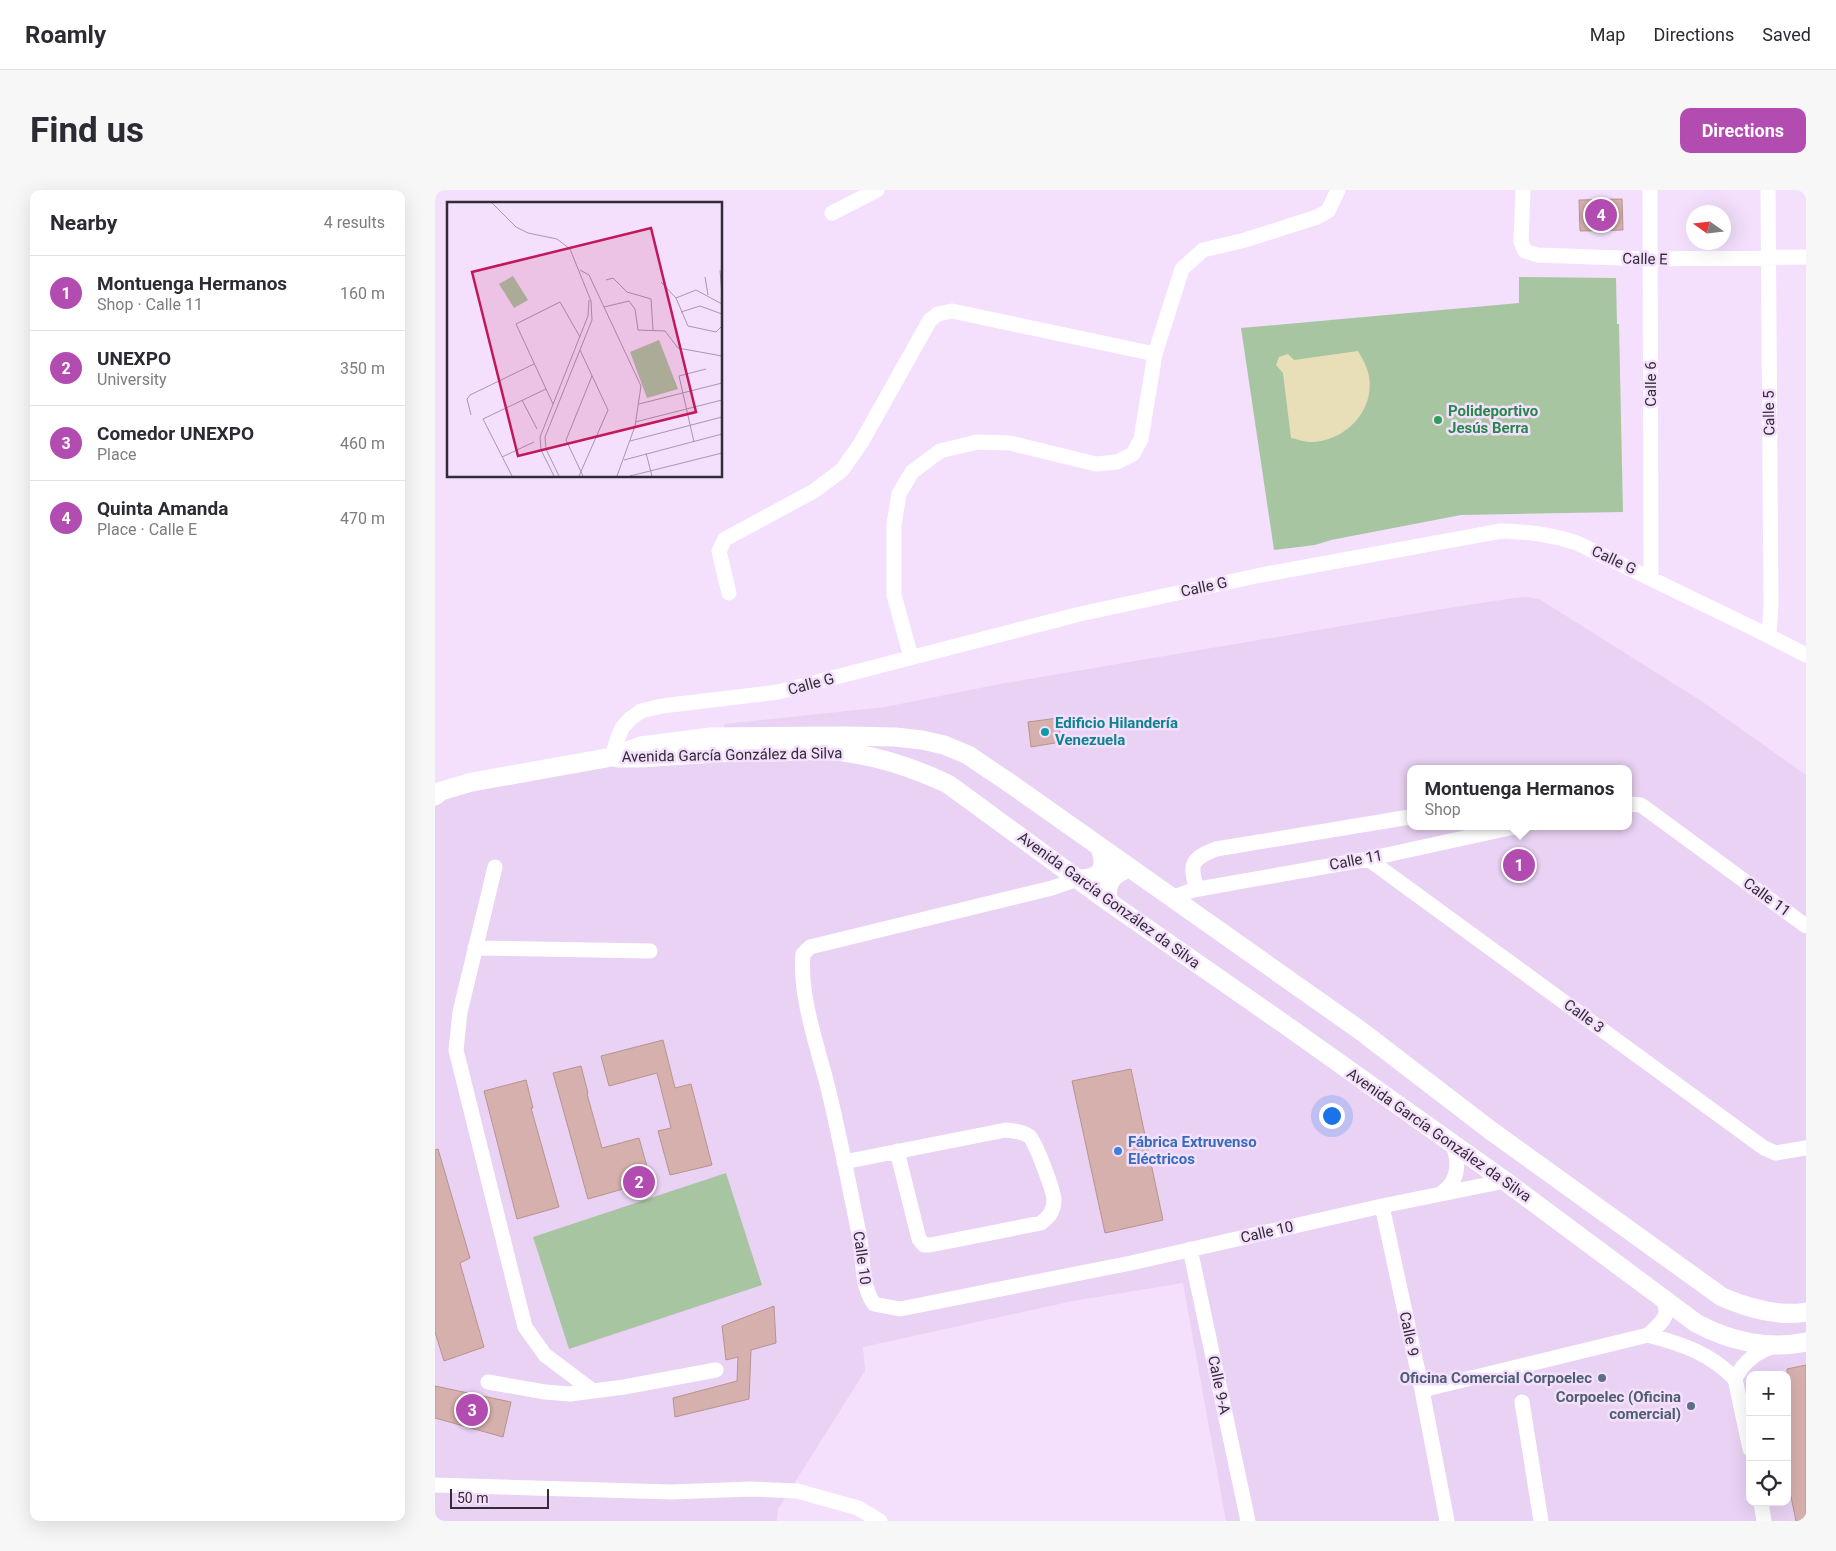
<!DOCTYPE html>
<html lang="en">
<head>
<meta charset="utf-8">
<style>
	:root { --surface:#fff; --page:#f7f7f7; --text:#2b2b33; --muted:#7c7c81; --line:#e1e1e2; --accent:#b34cb0 }
	body { margin:0; font-family:Roboto,sans-serif; background:var(--page); color:var(--text) }
	.controls { position:absolute; right:15px; bottom:15px; display:grid; overflow:hidden; border-radius:10px; box-shadow:0 5px 20px #0002 }
	.controls button { width:45px; height:45px; display:grid; place-items:center; padding:0; border:0; border-bottom:1px solid var(--line); background:var(--surface); color:var(--text); font:25px sans-serif }
	.compass { position:absolute; left:1251px; top:15px; width:45px; height:45px; border-radius:50%; background:var(--surface); box-shadow:0 5px 20px #0002; rotate:284deg }
	.scale { position:absolute; left:15px; bottom:12px; width:99px; box-sizing:border-box; padding-left:5px; border:2px solid #332b36; border-top:0; font-size:14px; line-height:18px; white-space:nowrap; color:#332b36; -webkit-text-stroke:4px #f4e0fd; paint-order:stroke }
	.you { position:absolute; left:896px; top:925px; width:18px; height:18px; margin:-12px; border:4px solid #fff; border-radius:50%; background:#1a73e8; box-shadow:0 0 0 8px #1a73e833 }
	.badge { display:grid; place-items:center; width:32px; height:32px; border-radius:50%; background:var(--accent); color:#fff; font-size:16px; font-weight:700 }
	.pin { position:absolute; translate:-50% -50%; border:2px solid #fff; box-shadow:0 1px 5px #0006 }
	.popup { position:absolute; left:972px; top:575px; width:225px; height:65px; box-sizing:border-box; display:grid; place-content:center; border-radius:10px; background:var(--surface); filter:drop-shadow(0 1px 4px #0005); font-size:16px; white-space:nowrap; color:var(--muted) }
	.popup b { font-size:19px; color:var(--text) }
	.popup::after { content:''; position:absolute; left:50%; top:100%; margin-left:-10px; border:10px solid transparent; border-top-color:var(--surface) }
	.list { margin:0; padding:0; list-style:none }
	h2 { display:flex; justify-content:space-between; align-items:center; height:65px; margin:0; padding:0 20px; font-size:21px }
	h2 small { font-size:16px; font-weight:400; color:var(--muted) }
	.list li { display:grid; grid-template-columns:32px 1fr auto; gap:15px; align-items:center; box-sizing:border-box; height:75px; padding:0 20px; border-top:1px solid var(--line) }
	.list b { display:block; font-size:19px; white-space:nowrap }
	.list p { margin:0; font-size:16px; white-space:nowrap; color:var(--muted) }
	.list em { font-size:16px; font-style:normal; color:var(--muted) }
	.icon { flex:none; width:28px; height:28px; fill:none; stroke:currentColor; stroke-width:2; stroke-linecap:round; stroke-linejoin:round }
	.map { position:relative; flex:none; width:1371px; height:1331px; overflow:hidden; border-radius:10px }
	header { display:flex; align-items:center; gap:30px; box-sizing:border-box; height:70px; padding:0 25px; background:var(--surface); border-bottom:1px solid var(--line) }
	header strong { font-size:24px }
	nav { display:flex; gap:28px; margin-inline-start:auto; font-size:18px }
	.intro { display:flex; align-items:center; justify-content:space-between; box-sizing:border-box; height:120px; padding:0 30px }
	h1 { margin:0; font-size:35px }
	.button { padding:12px 22px; border-radius:10px; background:var(--accent); color:#fff; font-size:18px; font-weight:700 }
	main { display:flex; gap:30px; padding:0 30px }
	aside { flex:1; background:var(--surface); border-radius:10px; box-shadow:0 5px 20px #0002 }
	.map>svg:first-child { display:block }
	.built { fill:#e9d2f4; fill-rule:evenodd }
	.green { fill:#a8c5a2 }
	.sand { fill:#e8dfb9 }
	.building { fill:#d6b0ac; stroke:#b7938f }
	.lines { fill:none; stroke-linecap:round; stroke-linejoin:round }
	.minor { stroke:#fff; stroke-width:15 }
	.major { stroke:#fff; stroke-width:19 }
	.leisure-dot { fill:#2e9e5b; stroke:#f4e0fd; stroke-width:2 }
	.culture-dot { fill:#0f9aa8; stroke:#f4e0fd; stroke-width:2 }
	.shop-dot { fill:#3f7fe0; stroke:#f4e0fd; stroke-width:2 }
	.service-dot { fill:#5c6f8a; stroke:#f4e0fd; stroke-width:2 }
	.labels { text-anchor:middle; stroke-width:5; stroke-linejoin:round; paint-order:stroke }
	.street-label { font-size:15px; fill:#332b36; stroke:#f4e0fd }
	.leisure-label { font-size:15px; font-weight:bold; fill:#27864d; stroke:#f4e0fd; text-anchor:start }
	.culture-label { font-size:15px; font-weight:bold; fill:#0d838f; stroke:#f4e0fd; text-anchor:start }
	.shop-label { font-size:15px; font-weight:bold; fill:#366cbe; stroke:#f4e0fd; text-anchor:start }
	.service-label { font-size:15px; font-weight:bold; fill:#4e5e75; stroke:#f4e0fd; text-anchor:end }
	.inset-road { fill:none; stroke:#a798ad; stroke-width:1 }
	.view { fill:#c2185b; fill-opacity:0.15; stroke:#c2185b; stroke-width:2.5 }
	.inset-edge { fill:none; stroke:#332b36; stroke-width:2.5 }
</style>
</head>
<body>
<header>
<strong>Roamly</strong>
<nav><a>Map</a><a>Directions</a><a>Saved</a></nav>
</header>
<div class="intro"><h1>Find us</h1><a class="button">Directions</a></div>
<main>
<aside>
<h2>Nearby<small>4 results</small></h2>
<ul class="list">
<li><span class="badge">1</span><div><b>Montuenga Hermanos</b><p>Shop · Calle 11</p></div><em>160 m</em></li>
<li><span class="badge">2</span><div><b>UNEXPO</b><p>University</p></div><em>350 m</em></li>
<li><span class="badge">3</span><div><b>Comedor UNEXPO</b><p>Place</p></div><em>460 m</em></li>
<li><span class="badge">4</span><div><b>Quinta Amanda</b><p>Place · Calle E</p></div><em>470 m</em></li>
</ul>
</aside>
<div class="map">
<svg width="1371" height="1331" viewBox="0 0 1371 1331">
	<rect width="100%" height="100%" fill="#f4e0fd"/>
	<path class="built" d="M1091,407L1104,409L1265,510L1371,585V1331H791L748,1093L638,1111L428,1157L430,1181L343,1319L342,1331H0V607L67,586L294,562L289,534L450,517L565,494L1007,419L1079,408ZM975,579H1193V636H975ZM1315,1185H1352V1312H1315Z"/>
	<path class="green" d="M1084,87L1181,88L1182,134H1184L1188,322L1026,325L896,350L880,355L839,360L806,138L1084,113Z
		M291,983L327,1095L134,1159L98,1047Z"/>
	<path class="sand" d="M923,161C928,169 932,177 934,186C940,222 909,252 875,252C869,252 862,249 856,248L848,183L841,175L844,167L853,164L859,170Z"/>
	<path class="building" d="M1187,9L1188,40L1145,41L1144,10Z
		M623,528L626,552L596,557L593,532Z
		M228,850L240,898L256,894L277,975L235,985L223,941L236,938L222,883L174,896L166,866Z
		M146,876L153,903L152,904L167,958L204,948L216,991L153,1009L118,883Z
		M696,879L728,1030L670,1043L637,891Z
		M91,890L98,918H96L124,1017L82,1029L49,901Z
		M3,959L35,1068L25,1073L49,1157L9,1171L0,1142V960Z
		M339,1116L341,1153L316,1160L314,1209L240,1227L238,1208L302,1191L303,1167L291,1170L287,1136Z
		M1371,1175V1331H1361L1352,1287V1179Z
		M0,1196L76,1212L68,1247L0,1228Z"/>
	<g class="lines">
		<path class="minor" d="M1088,0L1086,52L1090,61L1102,65L1215,69L1371,67
			M1215,0L1216,388
			M1333,0L1336,415L1334,446
			M397,23L442,0
			M294,403L284,361L290,349L379,301L407,280L426,253L495,130L503,124L517,121L720,164
			M476,467L459,405V335L464,304L477,282L505,261L542,252L575,253L661,274L682,272L698,264L706,249L720,164L747,79L768,60L810,50L882,27L893,21L903,0
			M177,567L182,550L187,538L195,529L206,521L227,516L343,502L645,424L826,385L1066,341C1094,342 1115,344 1142,353L1324,441L1371,465
			M1193,614L1206,615L1371,736
			M933,669L1329,958L1341,963L1371,958
			M60,677L25,822L21,860L90,1137L110,1165L158,1201
			M643,689L617,698L375,757L368,764C364,806 383,858 393,898C405,947 414,995 424,1044C429,1067 425,1094 439,1114L465,1119L696,1073L947,1016L1070,991
			M762,699C754,674 756,669 781,659L975,627
			M737,708L758,700L933,669L1084,636
			M40,758L215,761
			M409,972L419,970L571,940C579,941 587,941 594,946C600,950 619,1002 619,1010C619,1021 614,1027 606,1033L495,1055H489L484,1049L462,961
			M1005,1004C1024,992 1025,972 1017,953
			M947,1016L987,1200L1012,1331
			M755,1059L813,1331
			M1225,1105C1238,1125 1228,1131 1213,1145C1247,1154 1275,1163 1300,1189
			M1300,1189L1315,1259
			M1300,1189C1309,1171 1323,1160 1342,1156
			M53,1192L110,1202L135,1204L189,1197L281,1180
			M987,1200L1213,1145
			M1087,1212L1106,1331
			M0,1295L237,1302L315,1299L362,1301L423,1318L445,1331
			M1326,1312L1329,1331"/>
		<path class="major" d="M183,568C211,569 239,565 267,564C291,562 315,562 339,562C364,561 390,559 415,563C449,568 481,579 513,594L674,712L852,836L1070,991L1261,1133C1294,1151 1333,1160 1371,1152
			M0,606L6,601L37,592L177,567L206,556L276,547L411,546L460,547L487,550L509,555L533,565L576,594L926,841L1055,940L1287,1107C1313,1118 1342,1127 1371,1122
			M643,689C667,689 673,677 664,656
			M674,712C669,694 677,684 694,678"/>
	</g>
	<circle class="leisure-dot" cx="1003" cy="230" r="5"/>
	<circle class="culture-dot" cx="610" cy="542" r="5"/>
	<circle class="shop-dot" cx="683" cy="961" r="5"/>
	<g class="service-dot">
		<circle cx="1167" cy="1188" r="5"/>
		<circle cx="1256" cy="1216" r="5"/>
	</g>
	<g class="labels">
		<g class="street-label">
			<text transform="translate(1210 69) rotate(1)" y="5">Calle E</text>
			<text transform="translate(1216 194) rotate(-90)" y="5">Calle 6</text>
			<text transform="translate(1334 223) rotate(-91)" y="5">Calle 5</text>
			<text transform="translate(1179 370) rotate(25)" y="5">Calle G</text>
			<text transform="translate(769 397) rotate(-12)" y="5">Calle G</text>
			<text transform="translate(376 494) rotate(-15)" y="5">Calle G</text>
			<text transform="translate(297 565) rotate(-1)" y="5">Avenida García González da Silva</text>
			<text transform="translate(921 670) rotate(-11)" y="5">Calle 11</text>
			<text transform="translate(1332 707) rotate(36)" y="5">Calle 11</text>
			<text transform="translate(674 710) rotate(36)" y="5">Avenida García González da Silva</text>
			<text transform="translate(1149 826) rotate(36)" y="5">Calle 3</text>
			<text transform="translate(1004 945) rotate(35)" y="5">Avenida García González da Silva</text>
			<text transform="translate(832 1042) rotate(-13)" y="5">Calle 10</text>
			<text transform="translate(427 1068) rotate(82)" y="5">Calle 10</text>
			<text transform="translate(974 1144) rotate(78)" y="5">Calle 9</text>
			<text transform="translate(784 1195) rotate(78)" y="5">Calle 9-A</text>
		</g>
		<g class="leisure-label">
			<text x="1013" y="226">Polideportivo<tspan x="1013" dy="17">Jesús Berra</tspan></text>
		</g>
		<g class="culture-label">
			<text x="620" y="538">Edificio Hilandería<tspan x="620" dy="17">Venezuela</tspan></text>
		</g>
		<g class="shop-label">
			<text x="693" y="957">Fábrica Extruvenso<tspan x="693" dy="17">Eléctricos</tspan></text>
		</g>
		<g class="service-label">
			<text x="1157" y="1193">Oficina Comercial Corpoelec</text>
			<text x="1246" y="1212">Corpoelec (Oficina<tspan x="1246" dy="17">comercial)</tspan></text>
		</g>
	</g>
	<g transform="translate(12 12)">
		<rect width="275" height="275" fill="#f4e0fd"/>
		<path d="M66,74L81,98L67,106L52,82ZM212,138L231,187L200,196L183,150Z" fill="#a8c5a2"/>
		<path class="inset-road" d="M45,1L69,25L81,31L110,37L123,47L144,99L145,118L98,235L99,247L112,274M133,68L142,73L194,184L188,224L170,274M273,68L275,93M258,75L261,93M159,78L166,76L180,90L204,97L206,128M214,80L229,96L241,124L269,130L275,124M229,96L249,88L275,102M157,105L182,99L188,107L191,128L218,129L231,146L275,154M234,110L253,104L275,112M75,198L90,227M106,202L69,122L113,100L133,135M192,202L275,181M24,213L20,197L23,193L87,162M188,220L275,198M183,239L275,215M247,240L232,174L259,167M199,251L205,274M55,255L87,240M177,258L275,232M65,274L36,217L99,187M107,274L94,248L93,235L141,114L142,98M132,274L161,208L133,148M136,274L119,238L145,174M183,274L275,251"/>
		<path class="view" d="M204,26L249,210L71,254L25,70Z"/>
		<rect width="275" height="275" class="inset-edge"/>
	</g>
</svg>
<div class="controls">
<button>+</button>
<button>−</button>
<button><svg class="icon" aria-label="locate" viewBox="0 0 24 24"><circle cx="12" cy="12" r="6"/><path d="M12 2v4M12 18v4M2 12h4M18 12h4"/></svg></button>
</div>
<svg class="compass" viewBox="-18 -18 36 36"><path d="M0-13l5 13h-10z" fill="#e53935"/><path d="M0 13l5-13h-10z" fill="#7c7c81"/></svg>
<div class="scale">50 m</div>
<div class="you"></div>
<div class="pin badge" style="left:1084px;top:675px">1</div>
<div class="popup"><b>Montuenga Hermanos</b>Shop</div>
<div class="pin badge" style="left:204px;top:992px">2</div>
<div class="pin badge" style="left:37px;top:1220px">3</div>
<div class="pin badge" style="left:1166px;top:25px">4</div>
</div>
</main>
</body>
</html>
